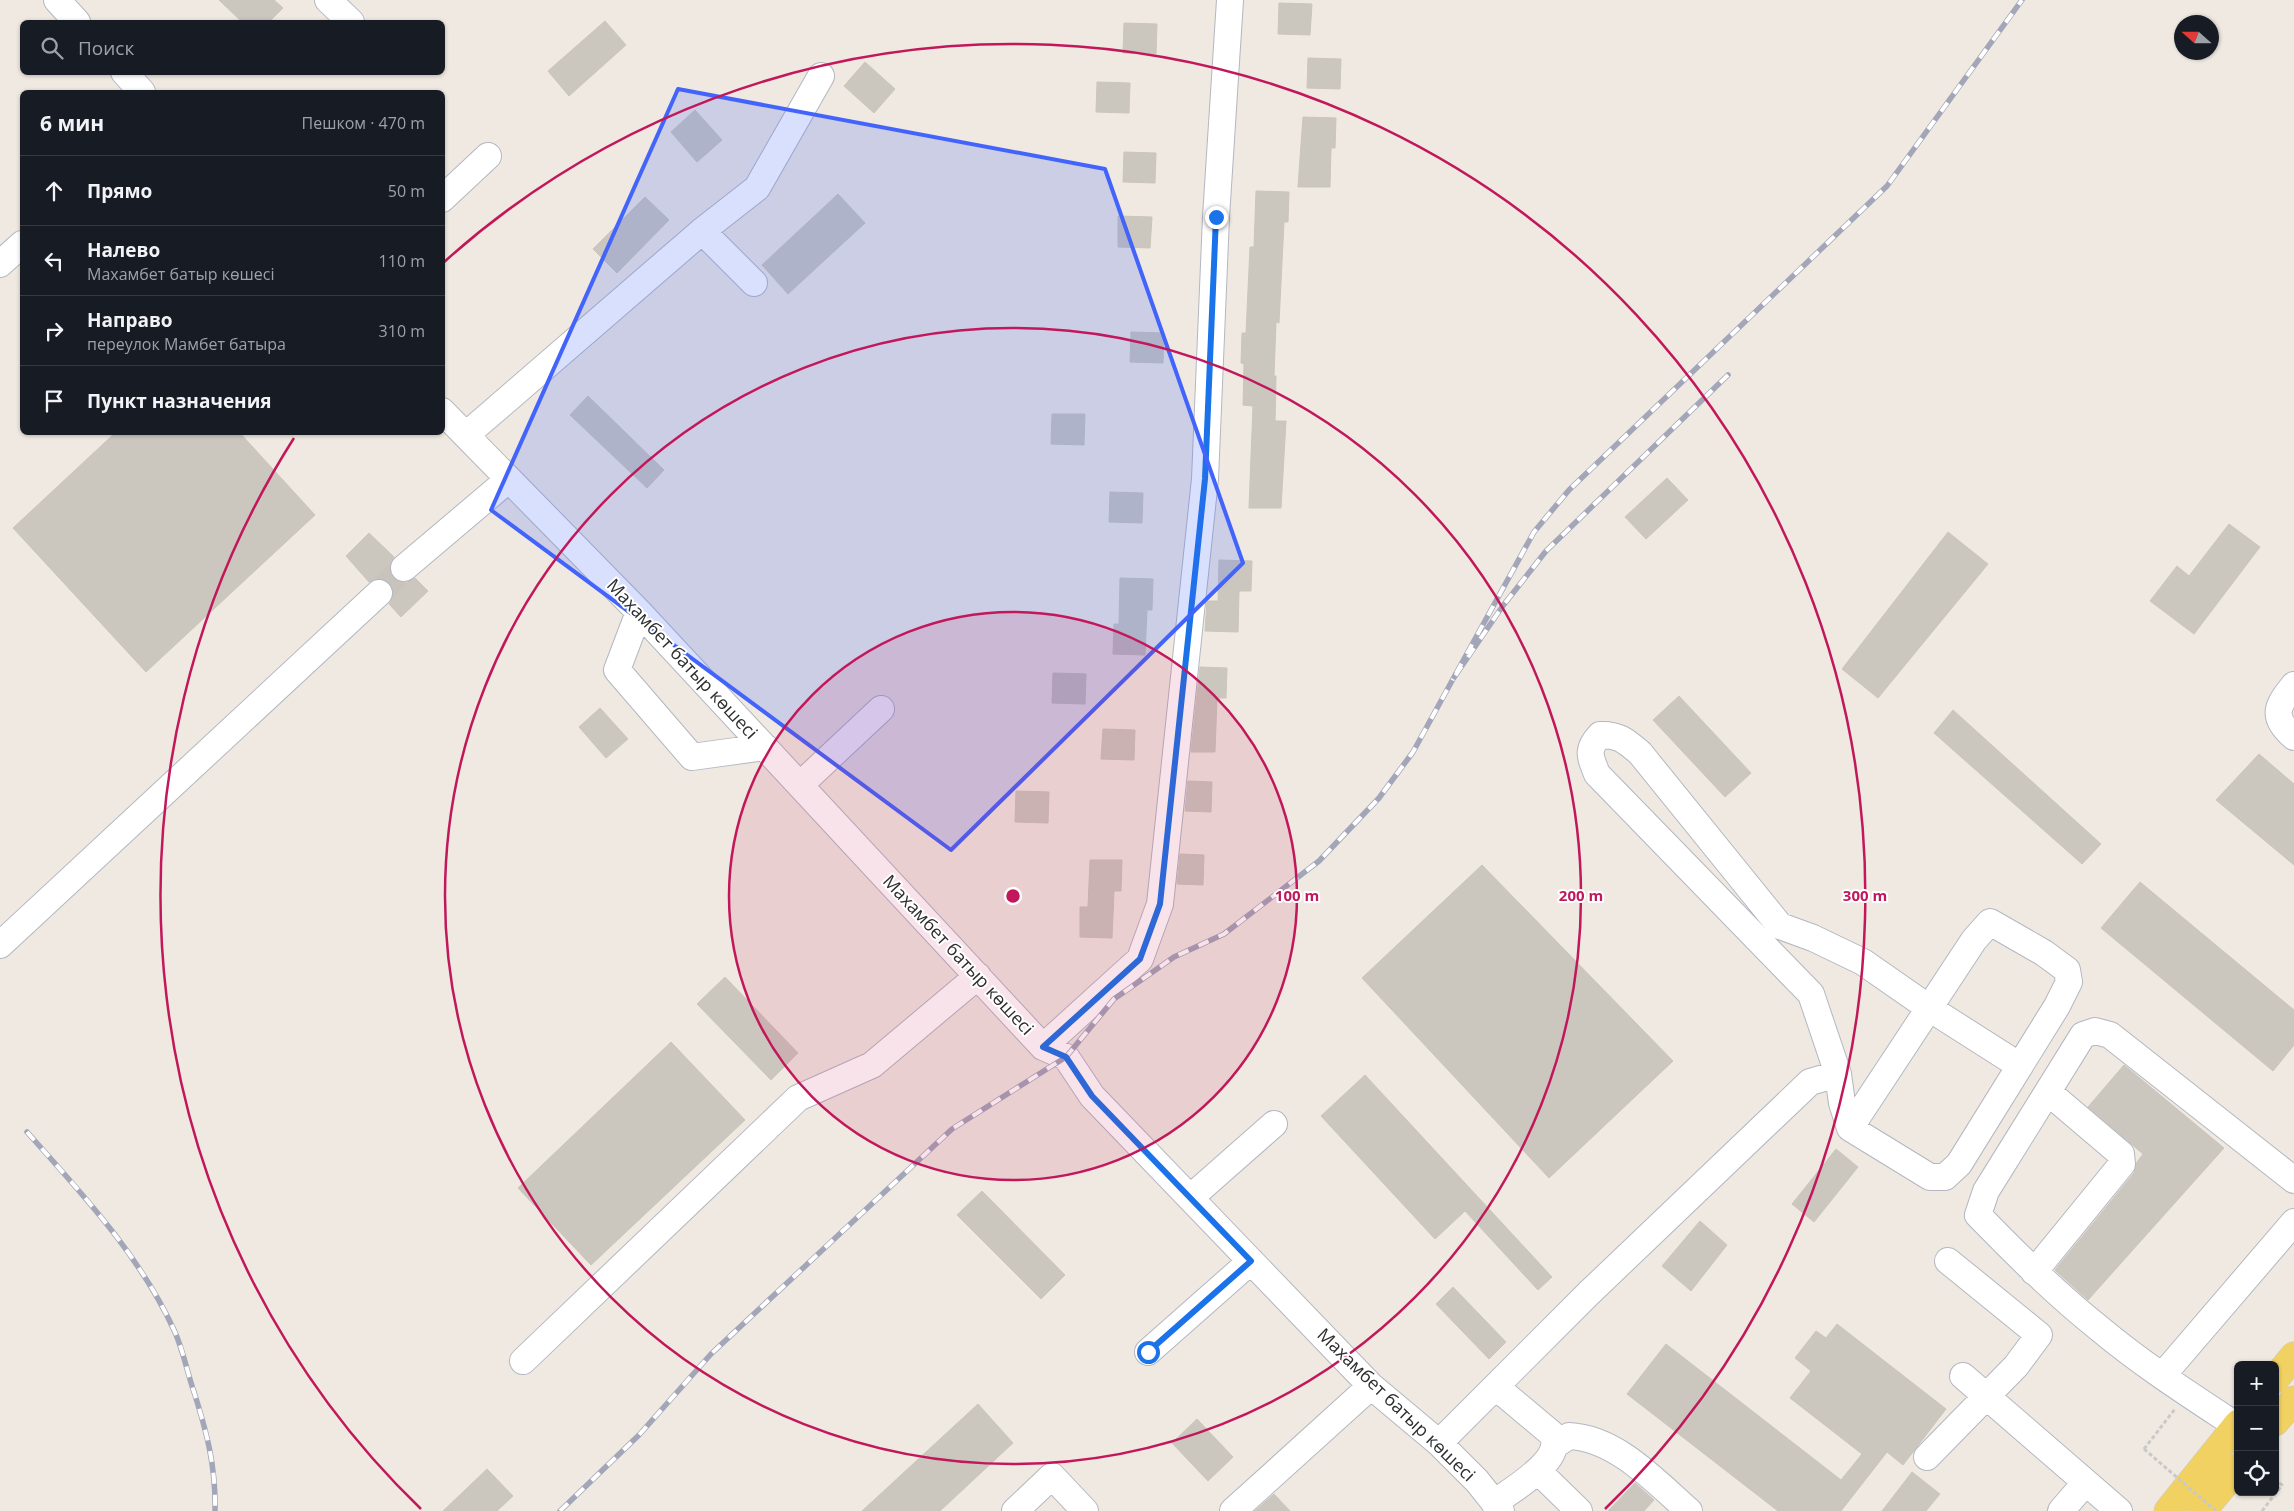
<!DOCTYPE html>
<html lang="ru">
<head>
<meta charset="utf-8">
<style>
	:root { --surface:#171b24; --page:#242831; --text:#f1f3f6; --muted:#9ea1a6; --line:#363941 }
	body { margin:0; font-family:"Open Sans",sans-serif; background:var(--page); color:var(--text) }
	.controls { position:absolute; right:15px; bottom:15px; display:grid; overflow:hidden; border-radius:8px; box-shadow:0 1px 4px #0004 }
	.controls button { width:45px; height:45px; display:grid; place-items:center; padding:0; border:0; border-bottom:1px solid var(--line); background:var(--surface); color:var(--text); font:25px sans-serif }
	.compass { position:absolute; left:2174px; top:15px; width:45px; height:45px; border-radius:50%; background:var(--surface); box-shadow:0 1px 4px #0004; rotate:291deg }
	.stop { position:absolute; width:15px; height:15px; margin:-11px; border:4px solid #1a73e8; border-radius:50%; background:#fff }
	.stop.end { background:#1a73e8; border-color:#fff; box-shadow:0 1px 5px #0008 }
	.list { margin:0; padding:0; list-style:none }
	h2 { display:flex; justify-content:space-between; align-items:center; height:65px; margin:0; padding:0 20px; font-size:21px }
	h2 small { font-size:16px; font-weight:400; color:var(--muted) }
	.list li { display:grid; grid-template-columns:32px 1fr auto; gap:15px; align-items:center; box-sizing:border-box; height:70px; padding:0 20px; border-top:1px solid var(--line) }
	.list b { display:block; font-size:19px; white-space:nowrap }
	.list p { margin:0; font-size:16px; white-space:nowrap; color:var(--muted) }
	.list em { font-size:16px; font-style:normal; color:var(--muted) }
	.icon { flex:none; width:28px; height:28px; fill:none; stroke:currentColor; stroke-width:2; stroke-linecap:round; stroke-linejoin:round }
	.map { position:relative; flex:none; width:2294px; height:1511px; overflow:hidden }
	.search { position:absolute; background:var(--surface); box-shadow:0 1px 4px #0004; left:20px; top:20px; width:425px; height:55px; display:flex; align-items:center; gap:12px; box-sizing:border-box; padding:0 18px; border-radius:8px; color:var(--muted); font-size:19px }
	.panel { position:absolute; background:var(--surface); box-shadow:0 1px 4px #0004; left:20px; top:90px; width:425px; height:345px; border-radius:8px }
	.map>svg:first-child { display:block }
	.building { fill:#cbc7bf; stroke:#cbc5ba }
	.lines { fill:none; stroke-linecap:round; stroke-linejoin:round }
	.minor-tunnel { stroke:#c8c4bd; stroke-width:26; stroke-dasharray:26 13; stroke-linecap:butt }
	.minor-casing { stroke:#b4b7c1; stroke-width:28 }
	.major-casing { stroke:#c9c9c9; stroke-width:29 }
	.path { stroke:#c9c9c9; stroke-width:3; stroke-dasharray:4 2.5; stroke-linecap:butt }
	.minor { stroke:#fff; stroke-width:26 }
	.major { stroke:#f2d163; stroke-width:28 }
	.rail-casing { stroke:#a3a6b8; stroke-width:5.5 }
	.rail { stroke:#fff; stroke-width:4; stroke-dasharray:11; stroke-linecap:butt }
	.path-bridge { stroke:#c9c9c9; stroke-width:3; stroke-dasharray:4 2.5; stroke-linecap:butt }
	.route { stroke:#1a73e8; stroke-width:6 }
	.marked { fill:#4264fb; fill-opacity:0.2; stroke:#4264fb; stroke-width:4; stroke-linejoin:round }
	.ring { fill:none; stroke:#c2185b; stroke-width:2.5 }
	.labels { text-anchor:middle; stroke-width:4; stroke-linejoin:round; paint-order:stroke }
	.street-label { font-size:18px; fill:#2e2e2e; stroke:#fff }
	.centre { fill:#c2185b; stroke:#fff; stroke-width:2.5 }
	.ring-label { font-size:15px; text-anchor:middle; font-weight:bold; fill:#c2185b; stroke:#fff; stroke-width:4; stroke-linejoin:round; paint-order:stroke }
</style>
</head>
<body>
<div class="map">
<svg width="2294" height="1511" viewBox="0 0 2294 1511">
	<rect width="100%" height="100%" fill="#efe9e1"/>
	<path class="building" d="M219,0H274L283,8L269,22H242Z
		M1279,3L1312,4L1310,35L1278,34Z
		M605,21L626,45L569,96L548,71Z
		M1124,23L1157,24L1156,54L1123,53Z
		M1308,58L1341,59L1340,89L1307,88Z
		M865,62L895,89L874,113L844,86Z
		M1097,82L1130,83L1129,113L1096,112Z
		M695,110L722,140L697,162L671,132Z
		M1303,117L1336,118L1335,148H1331L1330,187H1298Z
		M1124,152L1156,153L1155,183L1123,182Z
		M1256,191L1289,192L1288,222H1284L1279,323L1276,322L1274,376H1276L1275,421H1286L1281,508H1249L1253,406L1243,405L1244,364L1241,363L1242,333H1246L1250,247H1254Z
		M838,194L865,223L788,294L762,265Z
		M645,197L669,220L617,273L593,249Z
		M1118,216L1152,217L1150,248L1118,247Z
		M1131,332L1164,333L1163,363L1130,362Z
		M588,396L664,470L647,488L570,415Z
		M1052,414H1085L1084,445L1051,444Z
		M116,432H239L315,515L146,672L13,528Z
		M1667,478L1688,500L1646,539L1625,517Z
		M1110,492L1143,493L1142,523L1109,522Z
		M2229,524L2260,547L2194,634L2150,601L2177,566L2189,576Z
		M1948,532L1988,564L1878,698L1842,669Z
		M369,533L394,557L389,570L393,578L399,582L406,583L415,578L428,591L401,617L389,604L393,597V589L390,583L383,579H375L369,582L346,556Z
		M1219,560L1252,561L1251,591H1239L1238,632L1205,631L1207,601H1218Z
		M1120,578L1153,579L1152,610H1147L1145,655L1113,654L1114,624H1119Z
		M1200,667L1227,668L1226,698H1217L1215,752H1191Z
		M1053,673L1086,674L1085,704L1052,703Z
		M1679,696L1751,773L1725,797L1653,720Z
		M600,708L628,739L606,758L579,727Z
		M1953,710L2101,844L2082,864L1934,733Z
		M1103,729L1135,730L1134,760L1101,759Z
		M2259,754L2294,784V865L2216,800Z
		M1188,781L1212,782L1211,812L1185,811Z
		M1016,791L1049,792L1048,823L1015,822Z
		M1180,854L1204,855L1203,885L1177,884Z
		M1090,860H1122L1121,891H1114L1112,938L1080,937V907H1088Z
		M1482,865L1673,1061L1549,1178L1362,978Z
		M2140,882L2294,1010V1045L2273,1071L2101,928Z
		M725,977L798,1053L771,1080L697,1004Z
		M671,1042L745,1120L591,1265L518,1188Z
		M2124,1065L2224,1148L2088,1300L2055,1270L2134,1173L2137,1162L2143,1154L2088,1107Z
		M1365,1075L1552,1277L1538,1290L1465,1211L1435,1239L1321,1116Z
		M1836,1149L1858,1167L1814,1222L1792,1204Z
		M982,1191L1065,1275L1041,1299L957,1215Z
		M1700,1221L1727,1245L1691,1291L1662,1266Z
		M1453,1287L1506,1342L1489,1359L1436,1304Z
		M1837,1324L1946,1409L1903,1465L1887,1452L1841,1511H1778L1627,1394L1666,1344L1841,1480L1862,1454L1790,1398L1811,1371L1795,1358L1816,1331L1826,1338Z
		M978,1404L1013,1443L940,1511H862Z
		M1197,1419L1233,1457L1208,1481L1172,1443Z
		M487,1469L513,1496L497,1511H443Z
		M1912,1472L1940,1494L1926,1511H1882Z
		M1635,1483L1654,1500L1644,1511H1608Z
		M1274,1494L1290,1511H1255Z"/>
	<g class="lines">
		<path class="minor-tunnel" d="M379,593L404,568"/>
		<g class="minor-casing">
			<path id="minor" d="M57,0L77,22
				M328,0L351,22
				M124,72L142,92
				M442,199L488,156
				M702,231L754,283
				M0,264L22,244
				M442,411L639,612L1043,1047L1066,1057L1092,1096L1371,1386L1439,1443L1477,1481L1501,1511
				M466,435L702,231L757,188L821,76
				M404,568L508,480
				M639,612L617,670L692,757L765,747
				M2294,685C2276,707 2271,717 2294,737
				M800,785L881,709
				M0,945L379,593
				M1043,1047L1140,959L1160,904L1205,479L1216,217L1230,0
				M1838,1074L1811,994L1597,774C1590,756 1586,750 1600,735C1618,734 1626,741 1640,753L1780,926L1813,938L1863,962L1929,1008L2020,1066
				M1190,1198L1274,1124
				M2034,1272L2122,1164L2121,1154L2048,1092
				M1148,1352L1251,1261
				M523,1361L798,1098L872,1065L978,976
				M1963,1376L2119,1511
				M2162,1376L2294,1222
				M2237,1426C2190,1395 2143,1365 2100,1329C2056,1294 2017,1255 1978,1215L1986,1191L2083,1035L2095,1031L2110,1035L2294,1180
				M1439,1443L1589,1293L1810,1082L1838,1074L1842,1103L1850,1128L1930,1177H1945L1959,1164L2057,1006L2069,982L2067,970L2044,953L1990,922L1974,940L1850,1128
				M1555,1445L1569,1436C1616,1438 1655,1481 1689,1511
				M1927,1457L2016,1366L2039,1335L1948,1261
				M1538,1471L1579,1511
				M1494,1503C1511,1490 1566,1460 1552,1434L1496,1387
				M1015,1511L1052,1476L1085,1511
				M1233,1511L1371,1386
				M2061,1511L2085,1483"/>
		</g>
		<g class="major-casing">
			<path id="major" d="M2275,1379L2294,1356
				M2275,1422L2294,1400
				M2168,1511L2238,1424
				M2202,1511L2238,1468"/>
		</g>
		<path class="path" d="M2144,1449L2175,1409
			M2262,1511L2282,1485L2275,1480"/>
		<use href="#minor" class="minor"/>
		<use href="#major" class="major"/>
		<g class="rail-casing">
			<path id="rail" d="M1728,375L1546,551L1502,607L1453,679L1534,532L1569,490L1887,186L2022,0
				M27,1132C82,1194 139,1254 174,1330C183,1349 187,1372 194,1392C207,1433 216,1467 215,1511
				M560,1511L639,1435L711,1354L952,1129L1066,1057L1114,999L1174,957L1224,934L1319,861L1379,798L1413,752L1453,679"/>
		</g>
		<use href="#rail" class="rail"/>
		<path class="path-bridge" d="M2144,1449L2216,1511"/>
	</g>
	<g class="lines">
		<path class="route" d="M1148,1352L1251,1261L1092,1096L1066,1057L1043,1047L1140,959L1160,904L1205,479L1216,217"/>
	</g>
	<path class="marked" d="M678,89L1105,169L1243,563L951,850L491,510Z"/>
	<circle cx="1013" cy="896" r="284" fill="#c2185b" fill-opacity=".12"/>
	<g class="ring">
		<circle cx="1013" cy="896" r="284"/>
		<circle cx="1013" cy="896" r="568"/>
		<path d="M421 1509A852 852 0 0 1 294 438M443 263A852 852 0 0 1 1605 1509"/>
	</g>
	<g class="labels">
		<g class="street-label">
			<text transform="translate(682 659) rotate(47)" y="6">Махамбет батыр көшесі</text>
			<text transform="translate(958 955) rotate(47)" y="6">Махамбет батыр көшесі</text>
			<text transform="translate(1396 1405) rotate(44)" y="6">Махамбет батыр көшесі</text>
		</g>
	</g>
	<circle cx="1013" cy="896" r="8" class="centre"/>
	<g class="ring-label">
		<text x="1297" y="901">100 m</text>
		<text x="1581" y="901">200 m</text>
		<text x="1865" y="901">300 m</text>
	</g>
</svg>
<div class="controls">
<button>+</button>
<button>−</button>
<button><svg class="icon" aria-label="locate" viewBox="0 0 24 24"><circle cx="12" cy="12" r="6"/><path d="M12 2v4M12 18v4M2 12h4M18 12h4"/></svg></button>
</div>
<svg class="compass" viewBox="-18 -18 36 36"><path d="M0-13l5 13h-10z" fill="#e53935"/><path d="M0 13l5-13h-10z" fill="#9ea1a6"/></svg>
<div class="stop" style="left:1148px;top:1352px"></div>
<div class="stop end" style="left:1216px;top:217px"></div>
<div class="search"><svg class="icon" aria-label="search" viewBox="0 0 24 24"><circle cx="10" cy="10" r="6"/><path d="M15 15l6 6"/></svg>Поиск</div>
<section class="panel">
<h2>6 мин<small>Пешком · 470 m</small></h2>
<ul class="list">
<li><svg class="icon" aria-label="ahead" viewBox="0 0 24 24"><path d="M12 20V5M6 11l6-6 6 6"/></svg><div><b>Прямо</b></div><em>50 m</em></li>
<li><svg class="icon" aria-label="left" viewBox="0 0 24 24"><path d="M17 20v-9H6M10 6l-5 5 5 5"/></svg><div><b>Налево</b><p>Махамбет батыр көшесі</p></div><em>110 m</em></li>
<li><svg class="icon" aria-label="right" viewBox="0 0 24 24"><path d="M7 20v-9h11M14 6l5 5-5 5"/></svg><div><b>Направо</b><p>переулок Мамбет батыра</p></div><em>310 m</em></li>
<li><svg class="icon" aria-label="arrive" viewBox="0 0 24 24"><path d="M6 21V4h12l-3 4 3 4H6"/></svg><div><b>Пункт назначения</b></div></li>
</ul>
</section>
</div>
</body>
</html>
